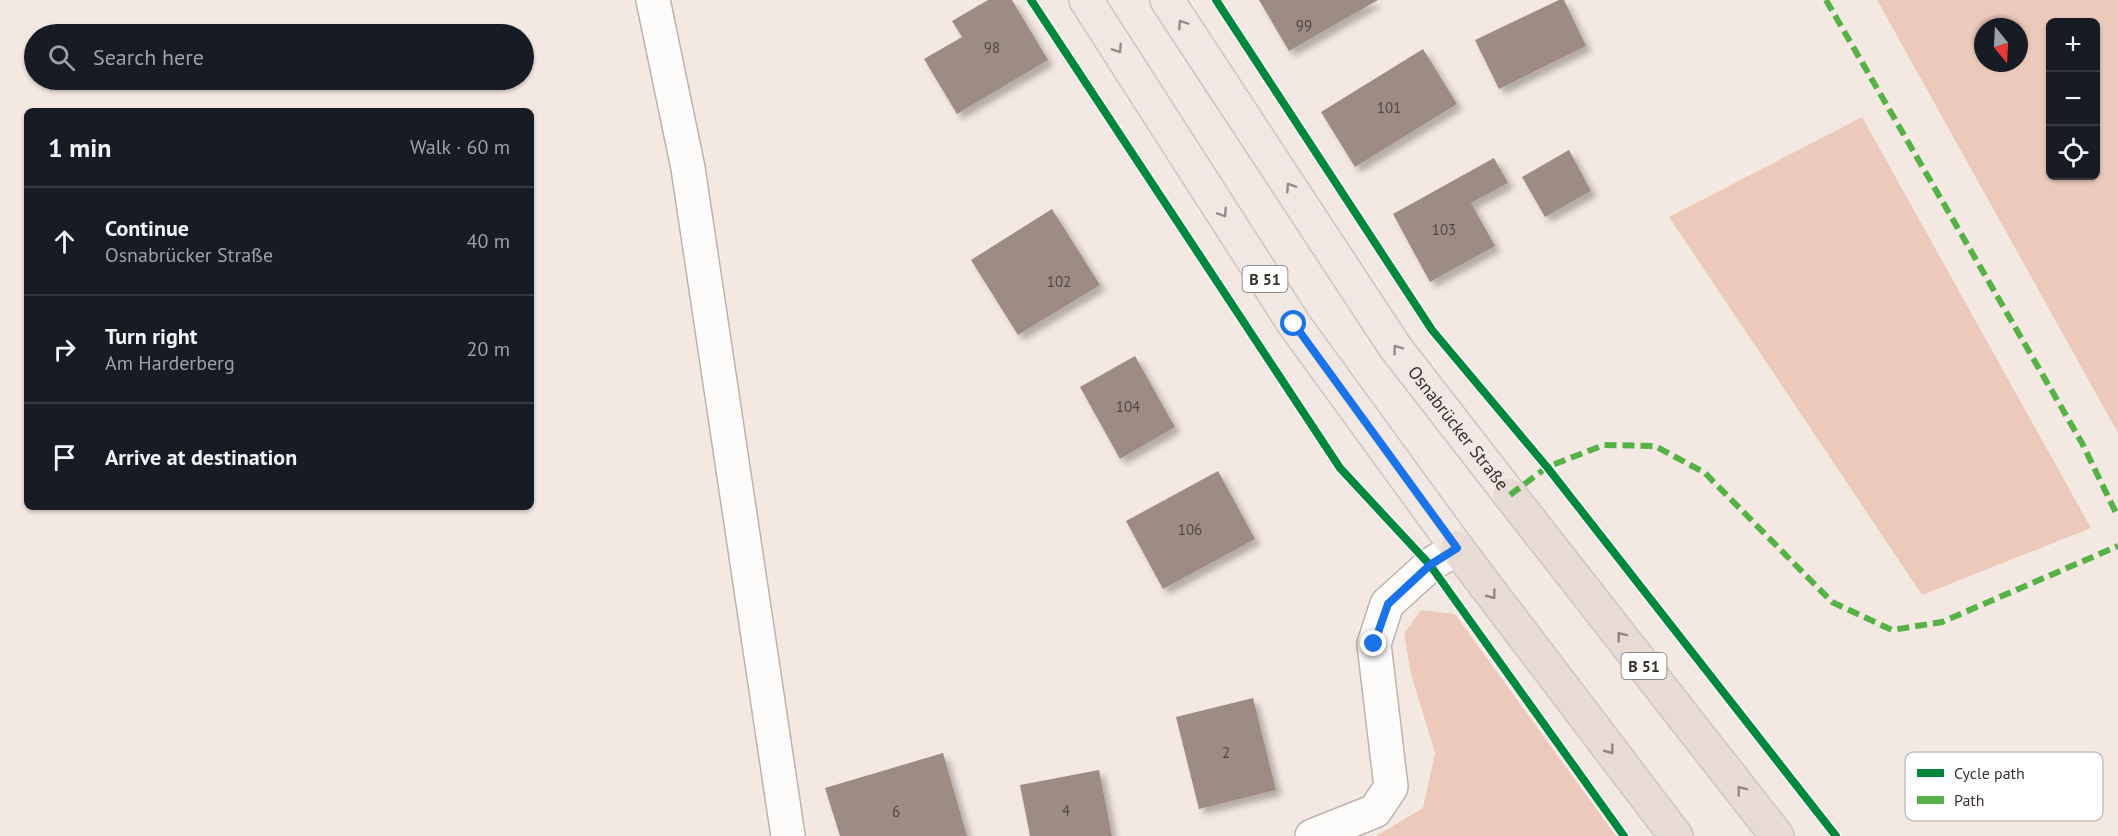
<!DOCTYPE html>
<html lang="en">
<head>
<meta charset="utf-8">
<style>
	:root { --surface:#171b24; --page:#20242c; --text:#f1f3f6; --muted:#9ea1a6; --line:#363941 }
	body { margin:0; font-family:"PT Sans",sans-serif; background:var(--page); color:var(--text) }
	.controls { position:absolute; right:18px; top:18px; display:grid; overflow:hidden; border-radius:9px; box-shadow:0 2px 4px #0004 }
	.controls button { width:54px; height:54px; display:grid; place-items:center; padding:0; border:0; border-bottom:2px solid var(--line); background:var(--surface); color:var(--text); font:30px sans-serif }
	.compass { position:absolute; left:1974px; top:18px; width:54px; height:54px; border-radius:50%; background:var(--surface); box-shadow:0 2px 4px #0004; rotate:162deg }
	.stop { position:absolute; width:18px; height:18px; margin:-14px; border:4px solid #1a73e8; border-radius:50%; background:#fff }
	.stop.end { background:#1a73e8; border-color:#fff; box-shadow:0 2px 6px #0008 }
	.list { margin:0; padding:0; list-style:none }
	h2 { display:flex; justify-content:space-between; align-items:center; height:78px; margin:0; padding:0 24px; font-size:26px }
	h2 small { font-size:20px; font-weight:400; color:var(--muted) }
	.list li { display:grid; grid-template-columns:39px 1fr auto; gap:18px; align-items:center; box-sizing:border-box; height:108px; padding:0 24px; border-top:2px solid var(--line) }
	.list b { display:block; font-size:22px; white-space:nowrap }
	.list p { margin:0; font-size:20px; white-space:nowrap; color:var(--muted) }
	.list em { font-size:20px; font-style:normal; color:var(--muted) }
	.icon { flex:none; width:33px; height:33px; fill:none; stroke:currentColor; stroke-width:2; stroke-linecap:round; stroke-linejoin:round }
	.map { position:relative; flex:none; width:2118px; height:836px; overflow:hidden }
	.search { position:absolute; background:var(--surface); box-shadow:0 2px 4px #0004; left:24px; top:24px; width:510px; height:66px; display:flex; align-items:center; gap:15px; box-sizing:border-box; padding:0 21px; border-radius:33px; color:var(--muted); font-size:22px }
	.panel { position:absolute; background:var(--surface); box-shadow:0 2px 4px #0004; left:24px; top:108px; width:510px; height:402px; border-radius:9px }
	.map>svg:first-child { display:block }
	.green { fill:#eccabb; fill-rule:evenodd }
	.building { fill:#9d8c83; filter:url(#shadow) }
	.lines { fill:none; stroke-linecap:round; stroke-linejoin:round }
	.minor-casing { stroke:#bcb3ae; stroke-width:36 }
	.major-casing { stroke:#ccc6c2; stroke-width:36 }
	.highway-casing { stroke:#ccc6c2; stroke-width:36 }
	.minor { stroke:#fdfcfb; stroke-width:33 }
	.major { stroke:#f1e8e4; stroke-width:33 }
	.highway { stroke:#e8dbd5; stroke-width:33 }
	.quiet { stroke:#56b246; stroke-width:6; stroke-dasharray:12 6; stroke-linecap:butt }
	.cycleway-casing { stroke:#fff; stroke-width:11 }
	.cycleway { stroke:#00873e; stroke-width:8 }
	.oneway { stroke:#958c88 }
	.oneway2 { stroke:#908680 }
	.route { stroke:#1a73e8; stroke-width:8 }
	.labels { text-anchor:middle; stroke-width:6; stroke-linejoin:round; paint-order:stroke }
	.number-label { font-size:15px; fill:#524742 }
	.shield { fill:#fff; stroke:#746e6b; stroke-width:1.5 }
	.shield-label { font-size:16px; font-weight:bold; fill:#39302c }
	.street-label { font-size:18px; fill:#39302c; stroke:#fff }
	.key { fill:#fff; stroke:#c4c1c0; stroke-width:1.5 }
	.key-label { font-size:16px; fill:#39302c }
</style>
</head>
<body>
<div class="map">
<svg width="2118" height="836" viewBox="0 0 2118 836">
	<defs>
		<filter id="shadow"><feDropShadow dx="5.5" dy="5.5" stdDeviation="3" flood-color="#0004"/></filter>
	</defs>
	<rect width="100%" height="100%" fill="#f4e8e2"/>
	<path class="green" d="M1877,0H2118V433ZM2050,22H2096V176H2050ZM1983,27H2019V63H1983Z
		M1862,117L2091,528L1922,595L1669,217Z
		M1421,610L1455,614L1616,836H1376L1423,808L1435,753L1411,674L1404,634Z"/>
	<path class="building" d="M988,0H1012L1048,60L957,114L924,59L962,37L952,21Z
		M1259,0H1378L1289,51Z
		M1559,0H1564L1586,46L1499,89L1475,40Z
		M1423,49L1457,104L1355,167L1321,112Z
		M1569,150L1591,191L1545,217L1522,177Z
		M1494,158L1508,183L1471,203L1495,246L1430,282L1393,214Z
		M1052,209L1100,285L1018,335L971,260Z
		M1135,356L1175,427L1120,459L1080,387Z
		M1218,471L1255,539L1163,589L1126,521Z
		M1253,698L1276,790L1199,809L1176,717Z
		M943,753L967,836H840L825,788Z
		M1099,770L1112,836H1030L1020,785Z"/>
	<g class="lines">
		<g class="minor-casing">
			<path id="minor" d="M653,0L688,168L788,836
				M1312,836L1375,811L1391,787L1374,644L1387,604L1430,565L1457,548"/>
		</g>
		<g class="major-casing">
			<g id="major">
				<path d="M1086,0L1294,324L1457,548"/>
				<path id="s1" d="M1167,0L1395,347L1510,495"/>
			</g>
		</g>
		<g class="highway-casing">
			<path id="highway" d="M1510,495L1777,836
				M1457,548L1676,836"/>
		</g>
		<use href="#minor" class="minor"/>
		<use href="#major" class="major"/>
		<use href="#highway" class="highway"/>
		<path class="quiet" d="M1826,0L2082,443L2118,517
			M1510,495L1547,467L1604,445L1655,446L1705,473L1832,602L1892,630L1942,622L2118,546"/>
		<g class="cycleway-casing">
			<path id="cycleway" d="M1031,0L1340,468L1430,565L1624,836
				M1216,0L1432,330L1547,467L1836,836"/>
		</g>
		<use href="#cycleway" class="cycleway"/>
	</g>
	<defs><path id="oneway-chevron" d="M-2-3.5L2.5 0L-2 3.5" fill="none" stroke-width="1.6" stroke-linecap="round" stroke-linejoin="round" transform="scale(1.5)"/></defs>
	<g class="oneway">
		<use href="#oneway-chevron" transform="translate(1182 24) rotate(-123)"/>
		<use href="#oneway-chevron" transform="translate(1118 49) rotate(57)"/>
		<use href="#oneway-chevron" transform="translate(1290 187) rotate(-123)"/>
		<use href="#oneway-chevron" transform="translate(1223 213) rotate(57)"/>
		<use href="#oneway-chevron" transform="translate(1397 349) rotate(-126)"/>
	</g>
	<g class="oneway2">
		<use href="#oneway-chevron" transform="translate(1492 595) rotate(53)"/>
		<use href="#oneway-chevron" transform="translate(1621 636) rotate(-128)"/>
		<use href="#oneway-chevron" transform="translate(1610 750) rotate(53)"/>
		<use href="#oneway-chevron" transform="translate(1741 790) rotate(-128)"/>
	</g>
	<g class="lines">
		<path class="route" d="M1294,324L1457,548L1430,565L1388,604L1374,644"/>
	</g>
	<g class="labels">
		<g class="number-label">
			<text x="1304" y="31">99</text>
			<text x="992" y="53">98</text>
			<text x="1389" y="113">101</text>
			<text x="1444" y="235">103</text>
			<text x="1059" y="287">102</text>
			<text x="1128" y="412">104</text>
			<text x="1190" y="535">106</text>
			<text x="1226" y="758">2</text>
			<text x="1066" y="816">4</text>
			<text x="896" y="817">6</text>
		</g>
		<g class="shield">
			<rect x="1242.5" y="266" width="45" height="26" rx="4.5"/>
			<rect x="1621.5" y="653" width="45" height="26" rx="4.5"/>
		</g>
		<g class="shield-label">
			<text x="1265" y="285">B 51</text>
			<text x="1644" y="672">B 51</text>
		</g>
		<g class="street-label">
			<text dy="6" stroke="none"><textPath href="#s1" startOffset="518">Osnabrücker Straße</textPath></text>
		</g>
	</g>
	<rect x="1905" y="752" width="198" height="69" rx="9" class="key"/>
	<rect x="1917" y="769" width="27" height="8" fill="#00873e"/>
	<rect x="1917" y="796" width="27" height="8" fill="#56b246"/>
	<g class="key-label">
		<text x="1954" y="779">Cycle path</text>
		<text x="1954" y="806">Path</text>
	</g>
</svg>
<div class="controls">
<button>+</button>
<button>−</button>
<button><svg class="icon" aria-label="locate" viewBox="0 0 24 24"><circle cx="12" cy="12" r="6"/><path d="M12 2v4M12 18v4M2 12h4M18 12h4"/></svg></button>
</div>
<svg class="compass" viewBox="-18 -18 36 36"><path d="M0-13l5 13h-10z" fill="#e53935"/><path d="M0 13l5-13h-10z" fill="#9ea1a6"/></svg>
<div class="stop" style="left:1294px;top:324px"></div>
<div class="stop end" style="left:1374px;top:644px"></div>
<div class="search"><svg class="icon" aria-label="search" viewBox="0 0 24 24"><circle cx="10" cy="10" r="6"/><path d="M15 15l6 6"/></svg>Search here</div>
<section class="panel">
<h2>1 min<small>Walk · 60 m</small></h2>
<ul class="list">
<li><svg class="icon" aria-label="ahead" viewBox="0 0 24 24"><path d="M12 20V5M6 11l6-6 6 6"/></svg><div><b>Continue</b><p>Osnabrücker Straße</p></div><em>40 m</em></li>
<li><svg class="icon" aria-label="right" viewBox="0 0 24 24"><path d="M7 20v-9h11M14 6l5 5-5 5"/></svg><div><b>Turn right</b><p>Am Harderberg</p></div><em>20 m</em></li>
<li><svg class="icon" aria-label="arrive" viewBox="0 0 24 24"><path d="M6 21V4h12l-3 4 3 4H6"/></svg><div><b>Arrive at destination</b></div></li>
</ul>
</section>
</div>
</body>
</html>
